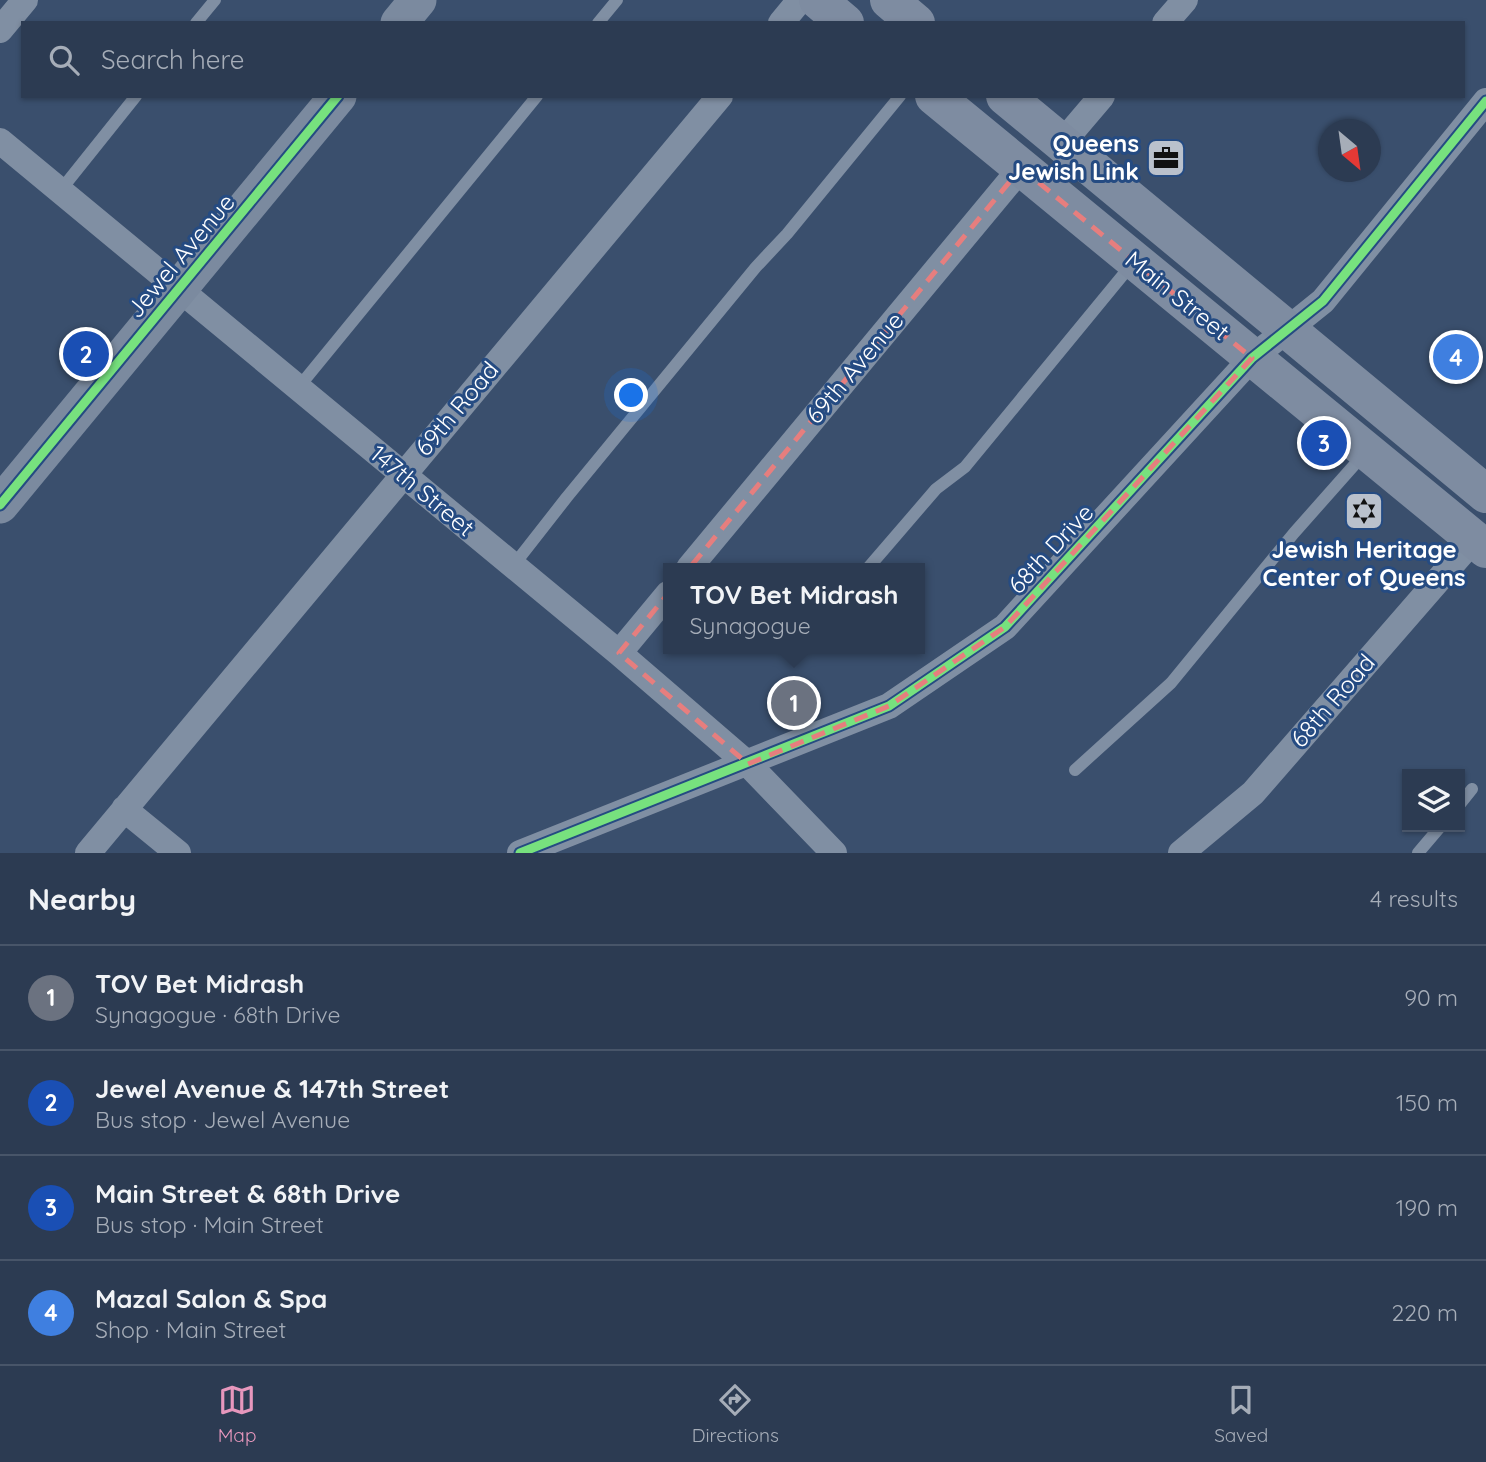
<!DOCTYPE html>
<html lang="en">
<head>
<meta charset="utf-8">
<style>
	:root { --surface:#2c3b52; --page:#38465c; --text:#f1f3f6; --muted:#a6adb8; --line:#485569; --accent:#e797bd }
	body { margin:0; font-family:Quicksand,sans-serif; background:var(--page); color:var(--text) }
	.controls { position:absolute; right:21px; bottom:21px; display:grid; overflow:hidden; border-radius:0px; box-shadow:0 2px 5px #0004 }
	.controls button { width:63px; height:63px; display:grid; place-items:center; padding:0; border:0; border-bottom:2px solid var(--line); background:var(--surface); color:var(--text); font:35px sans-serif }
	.compass { position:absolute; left:1318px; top:119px; width:63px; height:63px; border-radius:50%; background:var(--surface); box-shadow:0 2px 5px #0004; rotate:151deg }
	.you { position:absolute; left:632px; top:396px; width:24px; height:24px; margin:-18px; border:5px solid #fff; border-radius:50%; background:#1a73e8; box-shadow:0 0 0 10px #1a73e833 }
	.badge { display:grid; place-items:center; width:46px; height:46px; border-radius:50%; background:var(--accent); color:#fff; font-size:23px; font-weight:700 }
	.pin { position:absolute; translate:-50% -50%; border:4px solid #fff; box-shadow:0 2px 7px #0006 }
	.popup { position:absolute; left:663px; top:563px; width:262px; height:91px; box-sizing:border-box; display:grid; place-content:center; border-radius:0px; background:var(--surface); filter:drop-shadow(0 2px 5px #0005); font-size:23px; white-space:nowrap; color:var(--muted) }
	.popup b { font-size:26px; color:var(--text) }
	.popup::after { content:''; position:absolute; left:50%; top:100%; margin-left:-14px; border:14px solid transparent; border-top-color:var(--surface) }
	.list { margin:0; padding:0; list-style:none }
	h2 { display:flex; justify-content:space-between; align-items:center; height:91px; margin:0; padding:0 28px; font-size:30px }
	h2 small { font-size:23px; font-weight:400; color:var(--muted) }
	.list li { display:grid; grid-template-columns:46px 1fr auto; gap:21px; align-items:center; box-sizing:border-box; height:105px; padding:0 28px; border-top:2px solid var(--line) }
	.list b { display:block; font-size:26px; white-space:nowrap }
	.list p { margin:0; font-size:23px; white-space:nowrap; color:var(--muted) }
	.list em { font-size:23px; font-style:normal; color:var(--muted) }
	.icon { flex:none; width:38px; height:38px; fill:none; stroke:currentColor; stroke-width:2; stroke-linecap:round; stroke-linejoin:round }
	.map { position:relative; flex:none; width:1486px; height:853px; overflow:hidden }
	.search { position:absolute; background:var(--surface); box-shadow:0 2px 5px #0004; left:21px; right:21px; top:21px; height:77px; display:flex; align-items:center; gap:18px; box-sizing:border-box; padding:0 24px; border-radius:0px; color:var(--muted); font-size:26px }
	.sheet { height:511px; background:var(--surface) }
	nav { display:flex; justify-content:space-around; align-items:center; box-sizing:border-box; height:98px; border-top:2px solid var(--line); background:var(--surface); font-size:19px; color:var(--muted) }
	nav a { display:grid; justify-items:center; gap:4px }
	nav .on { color:var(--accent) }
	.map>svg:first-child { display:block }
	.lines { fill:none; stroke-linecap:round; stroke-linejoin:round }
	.lane { stroke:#808fa3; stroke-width:12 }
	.street { stroke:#808fa3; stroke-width:26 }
	.secondary { stroke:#7b8a9f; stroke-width:37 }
	.primary { stroke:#7e8ca1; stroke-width:38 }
	.cycleway-casing { stroke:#254b82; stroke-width:13 }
	.cycleway { stroke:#77e17e; stroke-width:9 }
	.marked { fill:none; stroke:#e67e7e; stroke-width:5; stroke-dasharray:14 9; stroke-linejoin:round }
	.labels { text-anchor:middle; stroke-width:6; stroke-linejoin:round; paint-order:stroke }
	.poi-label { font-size:24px; font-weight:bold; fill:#fff; stroke:#254b82; text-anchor:end }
	.street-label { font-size:24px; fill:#fff; stroke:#254b82 }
</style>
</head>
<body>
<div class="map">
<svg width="1486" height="853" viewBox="0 0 1486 853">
	<rect width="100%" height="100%" fill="#3a4f6d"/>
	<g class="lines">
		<path class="lane" d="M196,23L215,0
			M598,23L617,0
			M60,191L136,96
			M298,388L537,96
			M513,566L567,497L756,267L787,234L900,96
			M868,568L936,489L965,467L1132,264
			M1075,770L1171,683L1294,533L1364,454
			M1460,804L1472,789
			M1418,853L1440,827"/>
		<path class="street" d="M781,23L800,0
			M1165,23L1185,0
			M0,30L25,0
			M0,141L619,653L748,764L834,853
			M1062,143L1102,96
			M689,568L1021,168
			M619,653L668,594
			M124,809L178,853
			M88,853L720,96
			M520,853L889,706L1005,627L1252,358L1323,301L1486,101
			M1181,853L1253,793L1474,539"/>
		<path class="secondary" d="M399,23L418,0
			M0,505L338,96"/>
		<path class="primary" d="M818,0L845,23
			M889,0L916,23
			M934,96L1486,549
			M1005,96L1486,494"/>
		<g class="cycleway-casing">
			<path id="cycleway" d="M0,505L338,96
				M520,853L889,706L1005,627L1252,358L1323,301L1486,101"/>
		</g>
		<use href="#cycleway" class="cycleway"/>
	</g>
	<path class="marked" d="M1021,168L1252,358L1005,627L889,706L748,764L619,653Z"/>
	<defs>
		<g id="office-square" transform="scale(2.0125)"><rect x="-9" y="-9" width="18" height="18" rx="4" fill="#bac1cc" stroke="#254b82"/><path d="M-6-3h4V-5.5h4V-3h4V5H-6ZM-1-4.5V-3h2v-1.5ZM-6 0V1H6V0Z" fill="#111"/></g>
		<g id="synagogue-square" transform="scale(2.0125)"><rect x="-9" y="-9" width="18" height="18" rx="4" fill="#bac1cc" stroke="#254b82"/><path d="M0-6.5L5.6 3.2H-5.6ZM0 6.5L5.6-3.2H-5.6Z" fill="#111"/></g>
	</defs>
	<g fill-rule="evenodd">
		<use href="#office-square" x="1166" y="158"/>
		<use href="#synagogue-square" x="1364" y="511"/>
	</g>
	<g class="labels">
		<g class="poi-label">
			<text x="1139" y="152">Queens<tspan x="1139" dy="28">Jewish Link</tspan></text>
			<text x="1364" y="558" text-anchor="middle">Jewish Heritage<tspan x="1364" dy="28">Center of Queens</tspan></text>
		</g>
		<g class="street-label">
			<text transform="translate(181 256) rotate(-50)" y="8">Jewel Avenue</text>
			<text transform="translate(1177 296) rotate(39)" y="8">Main Street</text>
			<text transform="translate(855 368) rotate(-50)" y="8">69th Avenue</text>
			<text transform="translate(457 409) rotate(-50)" y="8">69th Road</text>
			<text transform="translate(422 491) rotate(40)" y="8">147th Street</text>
			<text transform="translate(1051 549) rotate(-47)" y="8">68th Drive</text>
			<text transform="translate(1333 701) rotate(-49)" y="8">68th Road</text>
		</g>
	</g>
</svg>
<div class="controls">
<button><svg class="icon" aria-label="layers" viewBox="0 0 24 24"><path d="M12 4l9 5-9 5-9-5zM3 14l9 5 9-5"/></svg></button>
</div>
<svg class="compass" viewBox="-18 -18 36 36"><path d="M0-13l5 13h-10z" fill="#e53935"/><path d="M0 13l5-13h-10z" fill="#a6adb8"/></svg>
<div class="you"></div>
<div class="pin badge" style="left:794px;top:703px;background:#6b7280">1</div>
<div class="popup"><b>TOV Bet Midrash</b>Synagogue</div>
<div class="pin badge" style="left:86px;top:354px;background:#1a4fb4">2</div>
<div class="pin badge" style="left:1324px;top:443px;background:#1a4fb4">3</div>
<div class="pin badge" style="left:1456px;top:357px;background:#3f7fe0">4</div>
<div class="search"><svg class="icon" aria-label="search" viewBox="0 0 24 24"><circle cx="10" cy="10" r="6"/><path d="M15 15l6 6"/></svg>Search here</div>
</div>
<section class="sheet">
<h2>Nearby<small>4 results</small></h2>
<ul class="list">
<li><span class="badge" style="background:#6b7280">1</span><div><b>TOV Bet Midrash</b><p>Synagogue · 68th Drive</p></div><em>90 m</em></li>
<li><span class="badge" style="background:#1a4fb4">2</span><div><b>Jewel Avenue &amp; 147th Street</b><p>Bus stop · Jewel Avenue</p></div><em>150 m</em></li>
<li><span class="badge" style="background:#1a4fb4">3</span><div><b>Main Street &amp; 68th Drive</b><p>Bus stop · Main Street</p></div><em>190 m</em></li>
<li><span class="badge" style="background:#3f7fe0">4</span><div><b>Mazal Salon &amp; Spa</b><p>Shop · Main Street</p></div><em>220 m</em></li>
</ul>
</section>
<nav>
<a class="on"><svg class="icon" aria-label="map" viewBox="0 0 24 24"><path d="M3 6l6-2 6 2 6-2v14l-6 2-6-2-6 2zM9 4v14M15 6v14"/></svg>Map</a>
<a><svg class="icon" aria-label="directions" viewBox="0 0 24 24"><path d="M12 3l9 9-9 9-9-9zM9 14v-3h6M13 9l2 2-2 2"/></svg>Directions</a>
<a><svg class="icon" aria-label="saved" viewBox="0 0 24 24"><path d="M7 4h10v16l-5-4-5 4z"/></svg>Saved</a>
</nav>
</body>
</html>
